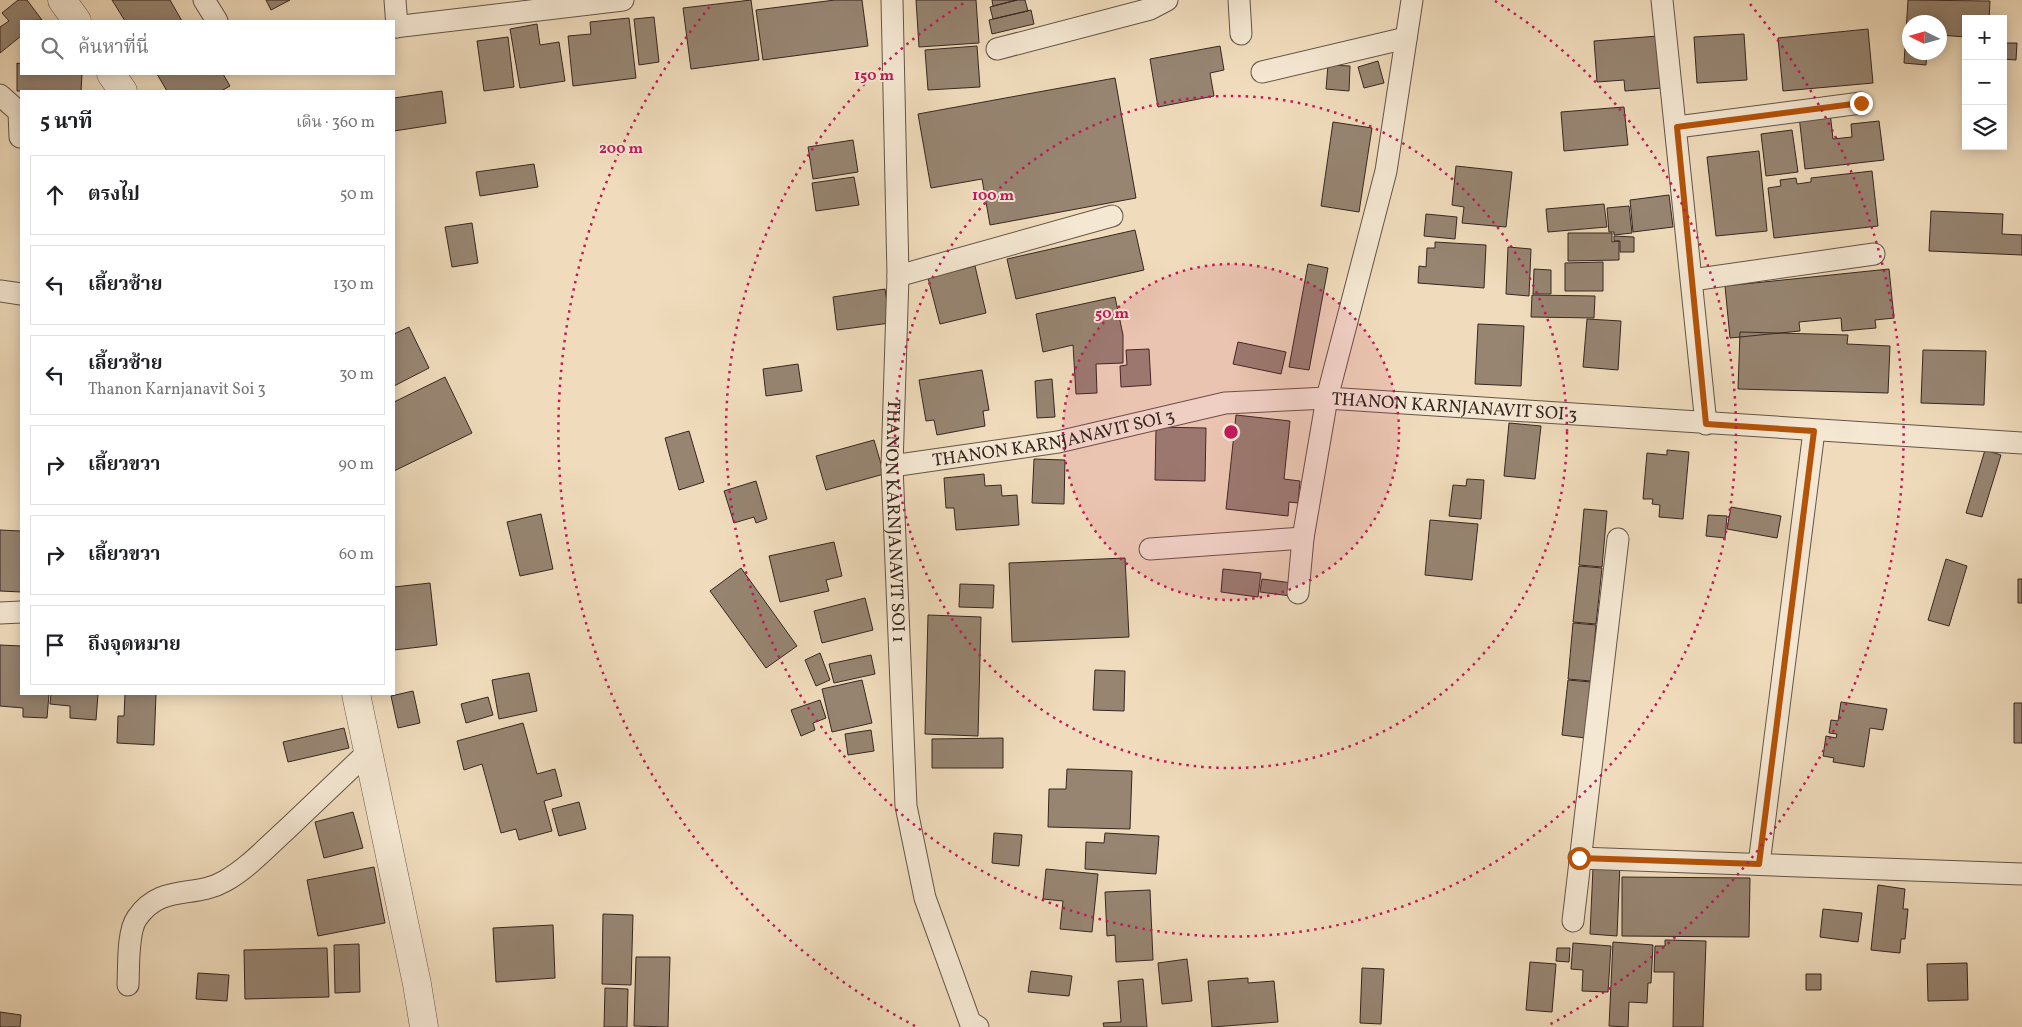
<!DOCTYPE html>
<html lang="th">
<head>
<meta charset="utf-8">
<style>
	:root { --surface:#fff; --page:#f2f2f2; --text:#202124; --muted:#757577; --line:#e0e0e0 }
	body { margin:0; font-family:Vollkorn,"Noto Serif Thai",serif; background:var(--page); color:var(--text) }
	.controls { position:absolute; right:15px; top:15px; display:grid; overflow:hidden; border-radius:0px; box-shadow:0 2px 12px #0003 }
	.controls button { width:45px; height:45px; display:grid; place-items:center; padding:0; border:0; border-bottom:1px solid var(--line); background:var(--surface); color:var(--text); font:25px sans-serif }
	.compass { position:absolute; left:1902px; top:15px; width:45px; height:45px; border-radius:50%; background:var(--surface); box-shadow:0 2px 12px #0003; rotate:275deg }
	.stop { position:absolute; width:15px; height:15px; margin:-11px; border:4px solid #b45309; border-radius:50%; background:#fff }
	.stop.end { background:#b45309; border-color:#fff; box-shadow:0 1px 5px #0008 }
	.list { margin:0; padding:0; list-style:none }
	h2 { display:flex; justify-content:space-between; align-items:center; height:65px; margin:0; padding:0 20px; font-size:21px }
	h2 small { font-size:16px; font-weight:400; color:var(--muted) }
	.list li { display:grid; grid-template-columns:32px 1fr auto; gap:15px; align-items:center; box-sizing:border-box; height:80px; margin:0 10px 10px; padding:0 10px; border:1px solid var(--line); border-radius:0px }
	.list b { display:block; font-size:19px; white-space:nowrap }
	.list p { margin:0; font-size:16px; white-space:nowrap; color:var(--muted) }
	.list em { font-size:16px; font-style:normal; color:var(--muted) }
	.icon { flex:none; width:28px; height:28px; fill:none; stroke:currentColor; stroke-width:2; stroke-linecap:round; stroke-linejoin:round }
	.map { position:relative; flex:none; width:2022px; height:1027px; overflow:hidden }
	.search { position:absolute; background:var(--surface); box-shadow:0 2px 12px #0003; left:20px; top:20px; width:375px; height:55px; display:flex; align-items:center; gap:12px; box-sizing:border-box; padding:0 18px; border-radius:0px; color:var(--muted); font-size:19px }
	.panel { position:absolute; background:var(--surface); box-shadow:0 2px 12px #0003; left:20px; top:90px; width:375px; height:605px; border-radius:0px }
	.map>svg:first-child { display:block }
	.building { fill:#978572; stroke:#362621 }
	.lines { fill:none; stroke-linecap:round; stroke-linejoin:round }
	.minor-casing { stroke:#645448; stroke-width:23 }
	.tertiary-casing { stroke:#645448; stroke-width:29 }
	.minor { stroke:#f5e8d3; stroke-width:21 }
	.tertiary { stroke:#f5e8d3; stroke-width:28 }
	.route { stroke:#b45309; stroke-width:6 }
	.ring { fill:none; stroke:#c2185b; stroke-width:2.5; stroke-dasharray:2.5 5 }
	.labels { text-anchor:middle; stroke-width:4; stroke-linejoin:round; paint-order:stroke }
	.street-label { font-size:18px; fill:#362621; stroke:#f5e8d3 }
	.centre { fill:#c2185b; stroke:#f5e8d3; stroke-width:2.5 }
	.ring-label { font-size:15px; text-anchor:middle; font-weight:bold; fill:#c2185b; stroke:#f5e8d3; stroke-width:4; stroke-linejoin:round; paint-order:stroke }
</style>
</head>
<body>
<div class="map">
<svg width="2022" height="1027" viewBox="0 0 2022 1027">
	<rect width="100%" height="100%" fill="#f0dcbc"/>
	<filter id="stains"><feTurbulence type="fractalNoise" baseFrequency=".004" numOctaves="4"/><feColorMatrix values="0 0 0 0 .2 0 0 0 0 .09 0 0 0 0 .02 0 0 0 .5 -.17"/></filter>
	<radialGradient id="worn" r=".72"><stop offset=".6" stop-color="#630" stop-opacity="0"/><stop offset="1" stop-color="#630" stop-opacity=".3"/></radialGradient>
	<path class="building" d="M18,0H27L42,20L21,21V36L0,53V27L9,21L2,13Z
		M112,0H170L182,21H125Z
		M266,0H290L271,10Z
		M751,0L759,60L691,69L683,8Z
		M835,0H862L868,46L763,60L756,10Z
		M916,0H976L979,43L919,47Z
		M992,0H1017L993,6Z
		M1017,0H1025L1028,11L993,19L990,7Z
		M1908,0L1990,1L1989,19H1966V37L1940,35V22H1910V52H1927L1926,65L1904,63Z
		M1031,10L1034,24L992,34L989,20Z
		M654,17L659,62L639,65L634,19Z
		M629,18L636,78L573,86L568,36L591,34L590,22Z
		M537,24L540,45L559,42L565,81L520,88L510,29Z
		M1868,29L1873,83L1783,91L1778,38Z
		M1744,34L1747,80L1697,83L1694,37Z
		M1658,36L1662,88L1625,91L1624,80L1597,82L1594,41Z
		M508,37L514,87L484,91L477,41Z
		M2003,43H2017L2016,60L2003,59Z
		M977,46L980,87L928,90L925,50Z
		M1220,46L1224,70L1210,73L1214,96L1158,107L1150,59Z
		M1378,61L1384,83L1364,88L1358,67Z
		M17,63L21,64V74H82L81,91H17Z
		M1328,65L1350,66L1349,91L1326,89Z
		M157,74H223L230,86L221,91H167Z
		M1115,78L1136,198L990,225L982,179L931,188L918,114Z
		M442,91L446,123L394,131V98Z
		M1624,107L1628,145L1564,151L1561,112Z
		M1830,112L1833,139L1852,137L1851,124L1879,121L1884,160L1805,169L1799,116Z
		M1333,122L1372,128L1359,212L1321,206Z
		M1792,130L1798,172L1766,176L1761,134Z
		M853,140L858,172L813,179L808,147Z
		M1759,151L1767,231L1716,236L1707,157Z
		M534,164L538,187L480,196L476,172Z
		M1456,166L1512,172L1506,227L1462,223L1464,207L1452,205Z
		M1872,171L1878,226L1774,238L1768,188L1781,186L1780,180L1796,178L1797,184L1811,182V178Z
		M854,177L859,205L816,211L812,183Z
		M1669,195L1673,227L1633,232L1630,200Z
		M1604,204L1607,227L1548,232L1546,209Z
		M1629,206L1632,233L1614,235V232H1609L1607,208Z
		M1931,211L2003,214L2002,234L2022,235V255L1929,251Z
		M1426,214L1457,217L1455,239L1424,236Z
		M472,223L478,263L452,267L445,227Z
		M1135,230L1144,270L1016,299L1007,259Z
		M1568,233H1612V242L1619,241V260L1568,261Z
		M1614,236L1634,237V252H1620V241H1614Z
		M1435,242L1486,245L1484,288L1418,283L1419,266L1426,267L1427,248H1435Z
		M1508,247L1531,249L1529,296L1506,294Z
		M1603,262V291H1565V263Z
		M1308,264L1328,268L1309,370L1289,367Z
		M975,266L986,313L940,324L928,278Z
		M1534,269L1551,270V294H1533Z
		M1889,269L1894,318L1875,320L1876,328L1842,331L1841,318L1799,322L1800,331L1730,338L1725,286Z
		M885,289L890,323L837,330L833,297Z
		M1532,295L1595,296L1594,318L1531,317Z
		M1115,297L1123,335V363L1096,364L1097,393L1076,394L1073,345L1043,352L1036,314Z
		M1587,319L1621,321L1618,370L1583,367Z
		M1478,324L1524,326L1521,386L1475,384Z
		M409,327L429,368L394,386V334Z
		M1740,332L1848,335L1847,344L1890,346L1888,393L1738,389Z
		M1238,342L1286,352L1281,374L1233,364Z
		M1149,349L1151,385L1121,387L1120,366L1127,365L1126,350Z
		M1923,350L1986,351L1984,405L1921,403Z
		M798,364L802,391L766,396L763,369Z
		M982,370L989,410L983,411L985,426L937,435L934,420L926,421L919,380Z
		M445,377L472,433L394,471V402Z
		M1052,379L1055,417L1037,418L1035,381Z
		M1236,415L1290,421L1284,479L1300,481L1298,503L1289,502L1288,516L1226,509Z
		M1509,423L1541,426L1535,479L1504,476Z
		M1156,427L1206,428L1205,481L1155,480Z
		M689,431L704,482L679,490L665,438Z
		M874,440L884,474L826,490L816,456Z
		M1667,450L1689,452L1683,519L1659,517L1660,505L1652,504L1653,499H1643L1647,453L1667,455Z
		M1985,450L2001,455L1982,517L1966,513Z
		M1034,459L1065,460L1064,504L1032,503Z
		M984,474L985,486L1001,485L1002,496L1017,495L1019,525L956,530L954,508H946L944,478Z
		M1467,479L1484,480L1481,519L1449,516L1453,485L1466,486Z
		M756,481L767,519L756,523L754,517L734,523L724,491Z
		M1731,507L1781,516L1777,538L1727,529Z
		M1584,509L1607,511L1602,567L1579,565Z
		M541,514L553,569L520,576L507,522Z
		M1708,515L1727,516L1725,538L1706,536Z
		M1430,520L1478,524L1472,580L1425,575Z
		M0,530L21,531V592L0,591Z
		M834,542L842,576L826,580L829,591L780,602L769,556Z
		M1125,558L1129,637L1012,642L1009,563Z
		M1946,559L1967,566L1949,626L1928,620Z
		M1579,566L1602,568L1596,624L1573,622Z
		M741,568L797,646L766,668L710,591Z
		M1223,569L1261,573L1258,597L1221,592Z
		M1262,579L1292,583L1291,596L1260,592Z
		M2018,579H2022V603H2018Z
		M430,583L437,645L394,650V587Z
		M960,584L994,585L993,608L959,607Z
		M865,598L873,630L822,643L814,611Z
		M928,615L981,617L978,736L925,734Z
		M1573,623L1596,625L1591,681L1568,679Z
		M0,645L21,646V694H49L47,718L23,717V708L0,706Z
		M820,653L830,680L816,686L805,660Z
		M871,655L875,674L834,683L829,664Z
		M1095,670L1125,671L1124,711L1093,710Z
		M529,673L537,711L499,719L492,680Z
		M862,680L872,723L832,732L822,689Z
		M1568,680L1591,682L1585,738L1562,735Z
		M413,691L420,723L398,728L391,696Z
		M51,694H98L96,720L70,718V706L50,704Z
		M125,694H156L154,745L117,743L118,716H124Z
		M488,697L493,715L466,723L461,704Z
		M820,700L826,718L813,723L815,730L801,736L791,710Z
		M1841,702L1887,709L1883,730L1870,728L1864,767L1833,762L1834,758L1823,756L1826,736L1836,738L1837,734L1829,733L1831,720L1838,721Z
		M2014,703H2022V743H2014Z
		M523,723L537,774L555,769L562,796L544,801L552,831L519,840L516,829L501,833L482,764L464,770L457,741Z
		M344,728L349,748L288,762L283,742Z
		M871,730L874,751L848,755L845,734Z
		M1003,738V768H932V739Z
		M1067,769L1132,771L1130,829L1048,827L1049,789H1066Z
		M579,802L586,829L559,836L552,809Z
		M353,812L363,848L324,858L315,822Z
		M994,833L1022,835L1019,866L992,863Z
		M1105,833L1159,836L1156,874L1085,869L1086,842L1104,843Z
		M1620,864L1617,936L1590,934L1593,868Z
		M374,867L385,923L318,936L307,880Z
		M1046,869L1098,874L1092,932L1060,929L1063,901L1043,899Z
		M1622,877L1750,878L1749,937L1622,936Z
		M1878,885L1905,889L1903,909H1908L1905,939H1901L1900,953L1871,950Z
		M1150,890L1153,960L1116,962L1115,935L1107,936L1105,892Z
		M1823,909L1862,913L1858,942L1820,937Z
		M603,914L633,915L631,985L602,984Z
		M553,925L555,978L496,982L493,928Z
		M1665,940L1706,941L1703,1027H1673L1674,972H1654L1655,946H1665Z
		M1613,942L1653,945L1651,983H1648L1647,1003L1629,1002L1628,1027L1609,1026Z
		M1573,943L1611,946L1608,992L1582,991L1583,970L1571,969Z
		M359,944L360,992L335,993L334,945Z
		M327,948L329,997L245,999L244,950Z
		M1557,948H1570L1569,962L1556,961Z
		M636,957H670L668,1027L634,1026Z
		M1187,959L1192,1001L1162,1004L1158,963Z
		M1530,962L1556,964L1552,1012L1526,1010Z
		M1967,963L1968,1000L1928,1001L1927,964Z
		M1362,968L1384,969L1381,1024L1360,1023Z
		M1031,971L1072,976L1069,996L1028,992Z
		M198,973L229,975L227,1001L196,999Z
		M1806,974H1821V990H1806Z
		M1248,978V983L1274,981L1278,1022L1212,1027L1208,981Z
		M1143,979L1147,1027H1104L1103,1023L1121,1022L1118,981Z
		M605,988L628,989L627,1027H604Z
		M0,1012L21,1015L20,1027H0Z"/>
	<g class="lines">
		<g class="minor-casing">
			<g id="minor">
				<path d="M204,0L217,21"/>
				<path d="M395,0L397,27"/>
				<path id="s1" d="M892,0L898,276L892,466L906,806L925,898L970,1022L978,1027"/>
				<path d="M1239,0L1241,34"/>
				<path d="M1662,0L1706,424"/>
				<path d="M394,27L623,0"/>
				<path d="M997,49L1150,9L1167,0"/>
				<path d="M1262,72L1406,38"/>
				<path d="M0,95L19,112L20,137"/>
				<path d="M1677,127L1861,103"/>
				<path d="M898,276L1112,216"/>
				<path d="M1692,280L1874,254"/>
				<path d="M0,291L21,294"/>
				<path id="s2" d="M892,466L1058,442L1225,403L1327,398L2022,443"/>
				<path d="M1150,549L1303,538"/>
				<path d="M1298,593L1303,538L1327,398L1386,171L1412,0"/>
				<path d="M0,613L21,612"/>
				<path d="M1579,858L2022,874"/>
				<path d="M1759,864L1814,431"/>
				<path d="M1573,921L1618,539"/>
				<path d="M128,985C129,968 127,932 137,918C161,883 194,899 225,881C248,868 266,848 286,830C313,804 341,778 368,752"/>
			</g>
		</g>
		<g class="tertiary-casing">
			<path id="tertiary" d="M62,0L77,21
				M111,74L123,91
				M356,694L417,984L424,1027"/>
		</g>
		<use href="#minor" class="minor"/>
		<use href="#tertiary" class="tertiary"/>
	</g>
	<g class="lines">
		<path class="route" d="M1579,858L1759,864L1814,431L1706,424L1677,127L1861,103"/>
	</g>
	<circle cx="1231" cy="432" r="168" fill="#c2185b" fill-opacity=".12"/>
	<g class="ring">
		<circle cx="1231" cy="432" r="168"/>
		<circle cx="1231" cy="432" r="336"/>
		<path d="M1495 1A505 505 0 1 1 967 1"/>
		<path d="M915 1026A673 673 0 0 1 712 4M1750 4A673 673 0 0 1 1547 1026"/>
	</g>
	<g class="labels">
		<g class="street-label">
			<text dy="6" stroke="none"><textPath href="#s2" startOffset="569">THANON KARNJANAVIT SOI 3</textPath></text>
			<text dy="6" stroke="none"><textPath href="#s2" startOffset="164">THANON KARNJANAVIT SOI 3</textPath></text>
			<text dy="6" stroke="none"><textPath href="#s1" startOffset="521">THANON KARNJANAVIT SOI 1</textPath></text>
		</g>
	</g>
	<circle cx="1231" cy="432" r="8" class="centre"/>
	<g class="ring-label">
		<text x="874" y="80">150 m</text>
		<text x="621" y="153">200 m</text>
		<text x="993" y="200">100 m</text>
		<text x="1112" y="318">50 m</text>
	</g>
	<rect width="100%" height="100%" filter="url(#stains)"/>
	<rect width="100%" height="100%" fill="url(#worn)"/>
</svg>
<div class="controls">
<button>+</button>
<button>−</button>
<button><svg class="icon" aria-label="layers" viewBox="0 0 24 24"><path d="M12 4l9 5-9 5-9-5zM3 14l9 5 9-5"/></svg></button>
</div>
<svg class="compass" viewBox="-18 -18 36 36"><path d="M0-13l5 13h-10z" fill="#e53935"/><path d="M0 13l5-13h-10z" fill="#757577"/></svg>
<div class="stop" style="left:1579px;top:858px"></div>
<div class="stop end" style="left:1861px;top:103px"></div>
<div class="search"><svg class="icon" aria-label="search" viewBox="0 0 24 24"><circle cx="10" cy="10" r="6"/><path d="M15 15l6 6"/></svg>ค้นหาที่นี่</div>
<section class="panel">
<h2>5 นาที<small>เดิน · 360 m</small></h2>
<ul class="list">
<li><svg class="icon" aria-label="ahead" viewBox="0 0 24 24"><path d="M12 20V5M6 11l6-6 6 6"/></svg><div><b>ตรงไป</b></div><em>50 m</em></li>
<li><svg class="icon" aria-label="left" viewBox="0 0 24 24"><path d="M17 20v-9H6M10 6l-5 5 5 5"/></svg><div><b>เลี้ยวซ้าย</b></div><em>130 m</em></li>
<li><svg class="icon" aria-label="left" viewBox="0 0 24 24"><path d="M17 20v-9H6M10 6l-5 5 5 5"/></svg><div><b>เลี้ยวซ้าย</b><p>Thanon Karnjanavit Soi 3</p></div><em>30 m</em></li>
<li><svg class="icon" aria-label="right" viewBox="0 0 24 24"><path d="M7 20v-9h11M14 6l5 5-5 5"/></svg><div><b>เลี้ยวขวา</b></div><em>90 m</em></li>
<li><svg class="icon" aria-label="right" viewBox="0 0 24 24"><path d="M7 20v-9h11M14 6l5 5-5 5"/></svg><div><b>เลี้ยวขวา</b></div><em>60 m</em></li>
<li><svg class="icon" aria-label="arrive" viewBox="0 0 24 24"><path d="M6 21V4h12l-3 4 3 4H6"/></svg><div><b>ถึงจุดหมาย</b></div></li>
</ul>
</section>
</div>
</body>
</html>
